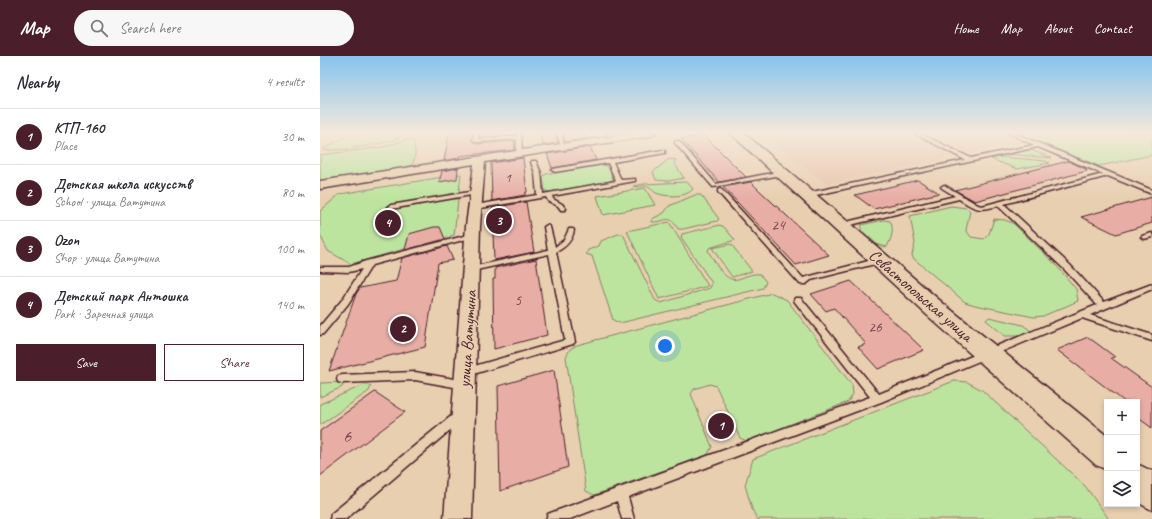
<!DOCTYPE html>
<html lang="en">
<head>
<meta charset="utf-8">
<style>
	:root { --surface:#fff; --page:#f7f7f7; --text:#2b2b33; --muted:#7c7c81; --line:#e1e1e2; --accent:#4a1f2b }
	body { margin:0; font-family:Caveat,sans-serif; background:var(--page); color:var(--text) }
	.controls { position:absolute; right:12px; bottom:12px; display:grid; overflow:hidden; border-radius:0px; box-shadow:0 2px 6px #0003 }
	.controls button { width:36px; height:36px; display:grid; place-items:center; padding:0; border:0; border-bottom:1px solid var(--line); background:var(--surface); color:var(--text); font:20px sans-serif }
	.you { position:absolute; left:345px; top:290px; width:14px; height:14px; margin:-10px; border:3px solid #fff; border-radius:50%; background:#1a73e8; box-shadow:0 0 0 6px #1a73e833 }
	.badge { display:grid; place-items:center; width:26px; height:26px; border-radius:50%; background:var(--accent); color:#fff; font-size:13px; font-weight:700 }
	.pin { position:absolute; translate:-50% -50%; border:2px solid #fff; box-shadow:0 1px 4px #0006 }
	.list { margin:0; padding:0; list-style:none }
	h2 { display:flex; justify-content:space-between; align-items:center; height:52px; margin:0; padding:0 16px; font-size:17px }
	h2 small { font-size:13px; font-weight:400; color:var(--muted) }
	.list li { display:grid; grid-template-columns:26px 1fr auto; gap:12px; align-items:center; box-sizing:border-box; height:56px; padding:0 16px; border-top:1px solid var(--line) }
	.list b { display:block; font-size:15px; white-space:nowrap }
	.list p { margin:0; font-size:13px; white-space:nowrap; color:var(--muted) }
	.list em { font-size:13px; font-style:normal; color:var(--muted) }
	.actions { display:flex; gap:8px; padding:12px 16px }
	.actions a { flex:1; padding:9px 0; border:1px solid var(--accent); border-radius:0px; text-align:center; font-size:14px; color:var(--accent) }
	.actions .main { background:var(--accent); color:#fff }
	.icon { flex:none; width:22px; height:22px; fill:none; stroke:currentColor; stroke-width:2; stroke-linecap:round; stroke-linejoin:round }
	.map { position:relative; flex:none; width:832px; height:463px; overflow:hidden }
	header { display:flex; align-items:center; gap:24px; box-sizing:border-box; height:56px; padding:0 20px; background:var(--accent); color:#fff }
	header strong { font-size:19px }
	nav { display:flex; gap:22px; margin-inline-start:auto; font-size:14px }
	.search { width:280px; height:36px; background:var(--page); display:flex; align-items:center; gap:10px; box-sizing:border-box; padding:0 14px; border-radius:22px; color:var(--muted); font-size:15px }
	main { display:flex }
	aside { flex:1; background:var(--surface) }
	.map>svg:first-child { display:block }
	.built { fill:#e8c5ad }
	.green { fill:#bde49f; stroke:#848265 }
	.building { fill:#e8aea6; stroke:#4a1f2b }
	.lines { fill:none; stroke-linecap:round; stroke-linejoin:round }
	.lane-casing { stroke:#4a1f2b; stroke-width:3 }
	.street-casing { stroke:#4a1f2b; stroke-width:3 }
	.secondary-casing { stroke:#4a1f2b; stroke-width:3 }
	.lane { fill:#e8cfb0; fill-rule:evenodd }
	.street { fill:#e8cfb0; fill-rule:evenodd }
	.secondary { fill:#e8cfb0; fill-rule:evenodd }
	.labels { text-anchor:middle; stroke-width:3; stroke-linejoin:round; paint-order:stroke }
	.far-number-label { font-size:13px; fill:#72434a }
	.number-label { font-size:15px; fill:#72434a }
	.street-label { font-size:17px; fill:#4a1f2b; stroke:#e8cfb0 }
	.near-number-label { font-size:18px; fill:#72434a }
</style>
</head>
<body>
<header>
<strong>Map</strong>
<div class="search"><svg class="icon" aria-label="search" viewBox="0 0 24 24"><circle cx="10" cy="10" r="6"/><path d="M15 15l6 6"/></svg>Search here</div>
<nav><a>Home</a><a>Map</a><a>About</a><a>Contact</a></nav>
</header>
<main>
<aside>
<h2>Nearby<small>4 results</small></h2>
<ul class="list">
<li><span class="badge">1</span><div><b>КТП-160</b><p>Place</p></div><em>30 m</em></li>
<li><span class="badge">2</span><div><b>Детская школа искусств</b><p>School · улица Ватутина</p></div><em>80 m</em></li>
<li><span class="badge">3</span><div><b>Ozon</b><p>Shop · улица Ватутина</p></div><em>100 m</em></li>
<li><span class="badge">4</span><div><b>Детский парк Антошка</b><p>Park · Заречная улица</p></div><em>140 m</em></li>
</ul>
<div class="actions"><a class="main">Save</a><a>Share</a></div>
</aside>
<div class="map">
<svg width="832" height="463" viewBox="0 0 832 463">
	<rect width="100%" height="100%" fill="#e8cfb0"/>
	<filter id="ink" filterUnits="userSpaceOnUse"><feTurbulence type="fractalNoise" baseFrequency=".025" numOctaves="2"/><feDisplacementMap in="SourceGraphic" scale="8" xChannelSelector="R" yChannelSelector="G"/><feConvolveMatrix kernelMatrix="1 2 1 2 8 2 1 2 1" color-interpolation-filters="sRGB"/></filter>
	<g filter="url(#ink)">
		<path class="built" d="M441,77H683L706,86L506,128Z"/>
		<path class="green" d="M31,77H87C78,87 16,96 2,94Z
			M696,77H832V99L779,110Z
			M89,83L94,85C95,98 98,108 84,113L0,126V99L63,91Z
			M708,93L732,102L687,98Z
			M682,101L725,105L730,107L697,113L671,103Z
			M349,103L356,104L354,107L364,122L349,125L336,124L333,116Z
			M283,108L288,111L293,123L290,125L230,136L225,135L223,121L226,118Z
			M141,118L134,179L31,208L8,195L0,179V155L20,138Z
			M367,126L373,133C366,142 346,141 336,137C333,135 330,131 325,130C321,130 318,132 313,130L324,128Z
			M325,132L335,149L283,159L277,140Z
			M375,139H381L399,163L397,165L363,173H358C349,157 347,166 332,166V163L344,157L349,150Z
			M631,150L646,152L650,155L646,174L651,181L664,183L669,178L674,163L685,164L694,168L735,208L756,233L758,245L723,260L714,261L655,249L645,246L593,202L592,199L595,187L590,160Z
			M564,164L570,165C575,173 571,183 567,191L558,189L541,174V169Z
			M349,166L388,230L339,243L307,175Z
			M400,169L404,171L415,184L389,192L388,195C395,205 404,227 418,223C425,221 432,217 440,218L446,226L443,232L300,267L293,264L272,200L266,198L268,194L279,190L281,185L298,178H303L335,244L341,247L390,232L392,227L361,181L362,178Z
			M411,188L432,215L412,221L392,192Z
			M452,237L467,244L532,329L533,338L528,346L427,385L420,382L396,330L390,328L374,333L371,338L392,391L387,399L274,439L266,435L246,301L250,293L257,289Z
			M669,261L703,269L711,275L702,280H685L666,264Z
			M634,325L647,326L662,334L765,430L789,463H437L432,453L425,429L433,403Z
			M25,326L22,331L0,341V327Z
			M44,329H49L51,330L49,335L0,369V348Z"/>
		<path class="building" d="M129,77H153L152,85L157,88L195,85V94L139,100V102L124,105Z
			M159,77H196V79L160,81Z
			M219,77H236L238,87L223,89Z
			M243,77H264L266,83L245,86Z
			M384,79L426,121L399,126L361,83Z
			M270,91L276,104L232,112L227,98Z
			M203,102L207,136L205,137V139L172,145L171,107Z
			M748,105L766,113L767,115L655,145L635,134Z
			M138,112L137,123L119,126L122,115Z
			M598,124L619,137L554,153L535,139Z
			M431,126L439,134L509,199L476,209L403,131Z
			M832,141V167L796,178L761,161Z
			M206,146L214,196L174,204L172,152Z
			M114,171H120L125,183L85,194L89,178Z
			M127,190L133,204L118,207L105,291L9,315L36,238L40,232L76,225L82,202Z
			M216,203L227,279L174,293L173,223H175V212Z
			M531,225L604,294L558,313L538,291L546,288L514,252L506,255L491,238Z
			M768,281L795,301L791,302L832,331V372L817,361V346H805L737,294Z
			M234,314L248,411L180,435L178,330Z
			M55,336L85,356L0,420V375Z"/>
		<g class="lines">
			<g class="lane-casing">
				<path id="lane" d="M154,77H158V83L197,80V77H201L202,98L199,100L196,98L197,83L157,86L153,84Z
					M237,77H241L245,92L241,91Z
					M293,77H303L289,80L287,79Z
					M594,77H599L651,102L714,89L688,77H694L832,134V138L788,120L684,148L750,209L784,246L832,228V233L770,259L832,279V285L762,262L561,346L308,441L314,463H302L297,445L250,463H226L228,458L233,456L550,341L475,246L474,244L475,242H481L559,338L777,249L744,213L678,150C657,155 657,154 639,143L522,171L519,169L522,167L635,140L622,132L621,131L624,129L658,149L662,150L783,118L718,91L487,141L484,139L487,137L645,104Z
					M355,85H359L396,128L462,115L465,117L462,119L393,131L355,87Z
					M343,94L345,95V97L293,106L301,124L315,123V125L232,140L233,143L242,148L246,153L245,154H241L238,150L228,145L226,141L155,153L152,151L155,149L217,139L215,117L211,106L212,105H216L221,117L223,138L296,125L288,107L235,116L232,114L233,113Z
					M400,133L402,134L483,222L560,202L564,204L563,206L491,224L486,228H480L398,136V134Z
					M155,135L158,137L157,138L71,153L68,151L71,149Z
					M227,169L230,171L235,191L244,184L249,173H253L254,174C252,185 246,191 236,196L255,286L253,288L147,320L144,319L142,316L144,313L245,284L229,198L152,215L148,213L152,211L228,194L224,171Z
					M832,177V181L824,183L821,181L822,180Z
					M152,178L155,180L154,181L52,209L28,248L3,278L0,279V270L22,244L42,213L29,216L0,215V211H29L46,205Z
					M95,316L145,325L149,326L150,329L149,332L145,333L95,324L22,327L18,326L17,323L18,320L22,319Z
					M139,355L143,357L144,360L143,363L26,463H10L11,458L135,357Z"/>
			</g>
			<g class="street-casing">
				<path id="street" d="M313,77H336L331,80L165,106L160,170L152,463H124L146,170L154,108L0,133V125Z"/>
			</g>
			<g class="secondary-casing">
				<path id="secondary" d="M410,77H424L624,248L787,380V414L776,409L608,260Z
					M817,408L832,415V454L817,446Z"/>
			</g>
			<use href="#lane" class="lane"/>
			<use href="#street" class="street"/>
			<use href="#secondary" class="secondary"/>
		</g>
	</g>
	<linearGradient id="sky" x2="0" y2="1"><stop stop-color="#87c3ee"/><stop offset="0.54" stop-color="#f5e9db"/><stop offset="1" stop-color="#f5e9db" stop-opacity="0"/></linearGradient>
	<rect width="832" height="142" fill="url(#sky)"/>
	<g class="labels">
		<g class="far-number-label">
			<text x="188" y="126">1</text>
		</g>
		<g class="number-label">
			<text x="458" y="174">24</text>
			<text x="198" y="249">5</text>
			<text x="555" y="276">26</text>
		</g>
		<g class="street-label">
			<text transform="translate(601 239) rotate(41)" y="6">Севастопольская улица</text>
			<text transform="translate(147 283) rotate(-86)" y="6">улица Ватутина</text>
		</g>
		<g class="near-number-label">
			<text x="27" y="386">6</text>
		</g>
	</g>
</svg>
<div class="controls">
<button>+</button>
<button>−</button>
<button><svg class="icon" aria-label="layers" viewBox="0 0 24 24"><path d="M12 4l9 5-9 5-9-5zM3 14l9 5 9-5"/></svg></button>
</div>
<div class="you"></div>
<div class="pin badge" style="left:401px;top:370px">1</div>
<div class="pin badge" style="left:83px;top:273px">2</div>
<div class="pin badge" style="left:179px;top:165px">3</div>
<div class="pin badge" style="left:68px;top:167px">4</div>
</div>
</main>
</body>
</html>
